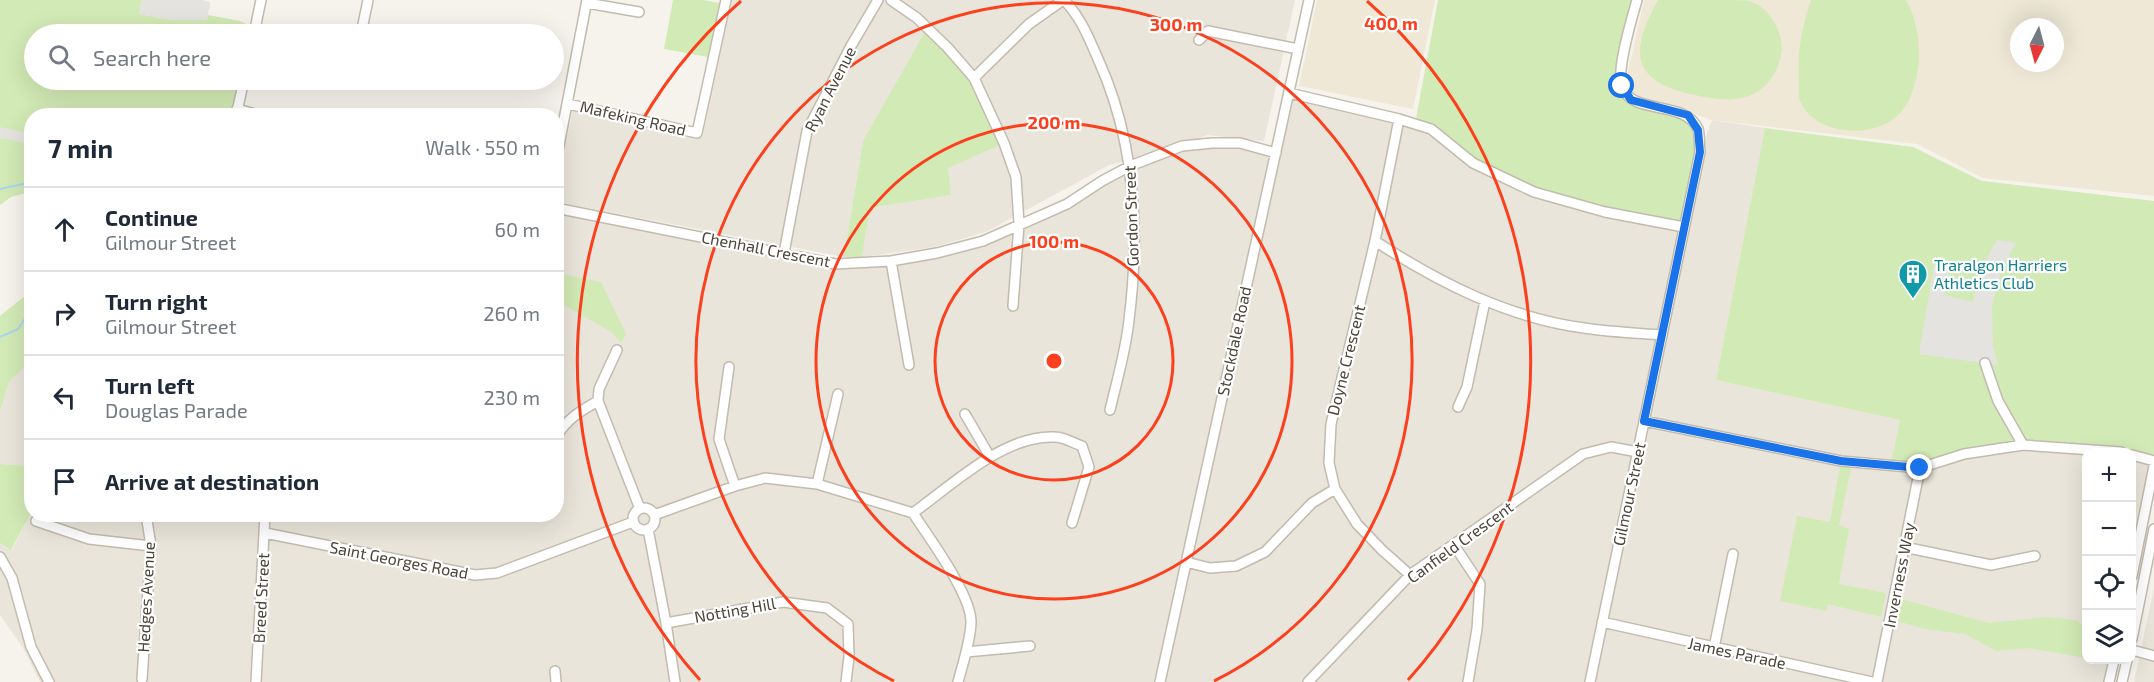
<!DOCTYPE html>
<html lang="en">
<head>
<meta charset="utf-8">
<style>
	:root { --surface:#fff; --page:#f2f2f3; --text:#1f2937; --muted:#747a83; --line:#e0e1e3 }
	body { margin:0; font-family:"Exo 2",sans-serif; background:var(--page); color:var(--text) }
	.controls { position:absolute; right:18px; bottom:18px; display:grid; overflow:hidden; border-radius:12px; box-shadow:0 6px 24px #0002 }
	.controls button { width:54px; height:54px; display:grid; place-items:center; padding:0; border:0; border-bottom:2px solid var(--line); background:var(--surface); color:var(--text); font:30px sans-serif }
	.compass { position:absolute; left:2010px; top:18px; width:54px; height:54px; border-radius:50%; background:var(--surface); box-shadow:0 6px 24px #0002; rotate:186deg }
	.stop { position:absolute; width:18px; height:18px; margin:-14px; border:4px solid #1a73e8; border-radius:50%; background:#fff }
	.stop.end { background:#1a73e8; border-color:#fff; box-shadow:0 2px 6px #0008 }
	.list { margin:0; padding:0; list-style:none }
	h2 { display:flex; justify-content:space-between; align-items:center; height:78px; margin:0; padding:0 24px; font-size:26px }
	h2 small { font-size:20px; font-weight:400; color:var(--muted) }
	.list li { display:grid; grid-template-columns:39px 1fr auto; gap:18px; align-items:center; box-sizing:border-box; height:84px; padding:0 24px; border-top:2px solid var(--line) }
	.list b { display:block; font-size:22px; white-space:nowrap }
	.list p { margin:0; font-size:20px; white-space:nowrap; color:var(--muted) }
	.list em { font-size:20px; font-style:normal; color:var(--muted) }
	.icon { flex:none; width:33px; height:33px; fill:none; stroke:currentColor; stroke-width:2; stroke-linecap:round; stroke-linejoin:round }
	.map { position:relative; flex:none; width:2154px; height:682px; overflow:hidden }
	.search { position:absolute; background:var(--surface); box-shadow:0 6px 24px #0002; left:24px; top:24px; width:540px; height:66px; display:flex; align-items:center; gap:15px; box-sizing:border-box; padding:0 21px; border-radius:33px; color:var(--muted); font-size:22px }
	.panel { position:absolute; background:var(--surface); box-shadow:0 6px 24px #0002; left:24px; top:108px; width:540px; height:414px; border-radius:24px }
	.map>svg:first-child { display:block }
	.residential { fill:#eae5da }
	.education { fill:#efe8d6; fill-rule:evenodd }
	.green { fill:#d2eab5 }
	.parking { fill:#e5e3e0 }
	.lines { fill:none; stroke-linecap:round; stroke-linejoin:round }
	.stream { stroke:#a9d4f2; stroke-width:2 }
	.minor-casing { stroke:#c2bbae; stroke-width:12 }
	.minor { stroke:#fff; stroke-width:9 }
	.route { stroke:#1a73e8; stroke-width:8 }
	.ring { fill:none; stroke:#fc3f1d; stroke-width:3 }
	.labels { text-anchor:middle; stroke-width:4.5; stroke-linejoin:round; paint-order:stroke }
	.street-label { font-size:16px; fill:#4b4439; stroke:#fff }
	.culture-label { font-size:16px; fill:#0d838f; stroke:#fff; text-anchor:start }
	.centre { fill:#fc3f1d; stroke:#fff; stroke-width:3 }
	.ring-label { font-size:18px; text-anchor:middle; font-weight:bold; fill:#fc3f1d; stroke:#fff; stroke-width:4.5; stroke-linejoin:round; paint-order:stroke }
</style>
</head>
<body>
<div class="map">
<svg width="2154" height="682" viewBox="0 0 2154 682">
	<rect width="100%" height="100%" fill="#f6f3ec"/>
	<path class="residential" d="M732,0H1295L1264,141L1207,135L1184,145L1212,143L1275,152L1289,93L1410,122L1700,152L1712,120L1765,128L1716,380L1900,420L1890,465L2023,445L2086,452V660H2115L2110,682H40L23,648L0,615V543L12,550L31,513L556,514L557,210L835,264L937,253L983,241L1168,150L1109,165L986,232L934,247L862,257L870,208L950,195L863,141L844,257L557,202V184L573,110L703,136Z
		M31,361V466L0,464V412L9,382Z
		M2132,455L2154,461L2132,577Z
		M2154,588V682H2134Z"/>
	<path class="education" d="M1317,0H1435L1413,109L1299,86Z
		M1644,0H2154V196L1983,178L1917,144L1712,120L1635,95L1627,83V76ZM2019,27H2055V63H2019Z"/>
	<path class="green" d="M0,0H142L139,14L172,20H206L208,15L240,21L251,26L249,34H34V80H239L231,115L32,116L31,192L11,197L0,205Z
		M673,0H703L725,4L714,58L664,49Z
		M1438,0H1637L1622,86L1631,100L1688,115L1698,130L1700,152L1684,227L1534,192L1473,163L1431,129L1415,124Z
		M1658,0C1679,0 1700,0 1722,0C1730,0 1741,0 1749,1C1762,5 1769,13 1775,24C1781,35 1784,47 1780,59C1776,75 1765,90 1749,96C1732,102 1711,99 1695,95C1631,82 1629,52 1658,0Z
		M1811,0H1906C1916,17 1919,37 1919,57C1918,76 1912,103 1897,116C1872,139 1816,135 1801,103C1798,98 1799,91 1799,85C1797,55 1801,28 1811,0Z
		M927,28L974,78L1004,143L948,168L951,195L870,208L862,257H844L863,141Z
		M1765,128L1913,147L1982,181L2154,201V461L2132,452L2023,445L1920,468L1890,466L1900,420L1716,380Z
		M557,273L601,282L626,334L621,343L613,333L557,301Z
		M31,291V361L9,382L0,412V316Z
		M1841,461L1851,468L1839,525L1849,529L1839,584L1886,593L1881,617L1828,604L1826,611L1780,601L1797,516L1830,522Z
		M0,464L31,466V513L11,550L0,543Z
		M1894,597L1989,623L2049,617L2075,620L2086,627V658L2028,648L1996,651L1965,634L1925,629L1890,619Z"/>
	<path class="parking" d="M142,0H202L210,2V7L206,20H172L139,14Z
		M0,127L31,134V144L0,138Z
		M1997,240L2016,243L2001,271L1992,305L1993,345L1998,365L1919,354L1934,266L1950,268L1945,295L1973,302L1977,282L1985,262Z"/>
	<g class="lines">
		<path class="stream" d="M0,189L32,182
			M0,337L18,329L32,308"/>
		<g class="minor-casing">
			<path id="minor" d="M891,0L917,18L948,48L974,78L1004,143L1016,177L1019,224L1013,306
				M1064,0C1081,18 1088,36 1098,59C1135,140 1140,232 1129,320C1126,350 1117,380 1110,410
				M587,3L639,12
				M254,34L261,0
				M361,34L368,0
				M1199,40L1208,31L1298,49
				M974,78L1029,24L1063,0
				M1289,93L1399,119L1431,129L1473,163L1534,192L1605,212L1684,227
				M568,104L697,133L726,0
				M237,109L263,116
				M236,116L244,80
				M1399,119L1375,241L1331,424L1329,463L1335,489L1357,524L1382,550L1410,575
				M556,161L587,0
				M556,208L835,264L891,261L937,253L983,241L1067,204L1102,181L1130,166L1182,146L1212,143H1240L1276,153
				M1375,241C1438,282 1508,318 1584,328C1610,332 1636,333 1662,335
				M784,253L807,131L851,46L878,0
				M891,261L909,365
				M617,350L599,389L598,401L640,509
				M1985,363L1998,401L2023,445
				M729,367L719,439L735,486
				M1458,407L1467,387L1485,301
				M965,414L990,457
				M1644,421L1841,461L1920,468L1964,454L2023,445L2121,452
				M556,437C567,419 580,411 598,401
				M2132,455L2154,461
				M817,484L838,394
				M633 519a11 11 0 1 1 22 0a11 11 0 1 1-22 0Z
				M913,513C952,485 1005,434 1055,437C1064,437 1073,443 1082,446L1089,467L1072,523
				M654,515L735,486L765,478L817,484L913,513C929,538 972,595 971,623C970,643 963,663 958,682
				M36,521L89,539L151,546
				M648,529L666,623L675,682
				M265,533L475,575L497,573L633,522
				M1454,545L1480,584L1477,629L1468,682
				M1904,547L1991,565L2035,556
				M0,557L12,578L31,647L49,682
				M1186,562L1210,568L1236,566L1265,552L1312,503L1335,489
				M2132,576L2154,466
				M1602,622L1872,682
				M666,623L783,602L827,608L848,624L849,657L846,682
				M2132,639L2154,529
				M1714,648L1733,554
				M2132,650L2154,656
				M966,652L1030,646
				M555,671L556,682
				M142,679L151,546L146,514
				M256,682L265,514
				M1160,682L1309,0
				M1308,682L1410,575L1583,454L1611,447L1638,452
				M1590,682L1700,152C1699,145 1700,135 1698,129C1685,99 1631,116 1622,86C1616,70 1632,18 1637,0
				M1877,682L1920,468
				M2109,682L2114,660
				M2122,682L2127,660"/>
		</g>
		<use href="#minor" class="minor"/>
	</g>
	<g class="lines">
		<path class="route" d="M1622,86L1631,100L1688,115L1698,130L1700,152L1644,421L1841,461L1920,468"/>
	</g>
	<g class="ring">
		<circle cx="1054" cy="361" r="119"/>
		<circle cx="1054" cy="361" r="238"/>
		<path d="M894 681A358 358 0 1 1 1214 681"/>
		<path d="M700 680A477 477 0 0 1 741 1M1367 1A477 477 0 0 1 1408 680"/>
	</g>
	<defs>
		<g id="building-pin" transform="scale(1.5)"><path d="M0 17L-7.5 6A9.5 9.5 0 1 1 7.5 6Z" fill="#0f9aa8" stroke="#fff"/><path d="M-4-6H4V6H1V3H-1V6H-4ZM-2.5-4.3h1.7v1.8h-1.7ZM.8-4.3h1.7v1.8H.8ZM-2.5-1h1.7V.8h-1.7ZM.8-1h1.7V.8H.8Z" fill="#fff"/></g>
	</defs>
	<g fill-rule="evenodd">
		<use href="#building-pin" x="1913" y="274"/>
	</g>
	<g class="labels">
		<g class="street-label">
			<text transform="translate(830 89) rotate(-63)" y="6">Ryan Avenue</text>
			<text transform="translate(633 118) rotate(13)" y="6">Mafeking Road</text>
			<text transform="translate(1131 216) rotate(-92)" y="6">Gordon Street</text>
			<text transform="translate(766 249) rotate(11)" y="6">Chenhall Crescent</text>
			<text transform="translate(1234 341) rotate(-78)" y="6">Stockdale Road</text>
			<text transform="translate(1346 360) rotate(-76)" y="6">Doyne Crescent</text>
			<text transform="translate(1629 494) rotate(-78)" y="6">Gilmour Street</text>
			<text transform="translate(1460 542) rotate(-36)" y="6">Canfield Crescent</text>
			<text transform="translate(399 560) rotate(11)" y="6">Saint Georges Road</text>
			<text transform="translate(1899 575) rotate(-79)" y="6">Inverness Way</text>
			<text transform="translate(146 597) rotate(-87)" y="6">Hedges Avenue</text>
			<text transform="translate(261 598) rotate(-87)" y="6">Breed Street</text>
			<text transform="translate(735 610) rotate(-10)" y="6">Notting Hill</text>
			<text transform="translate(1737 653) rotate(12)" y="6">James Parade</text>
		</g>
		<g class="culture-label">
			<text x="1934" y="271">Traralgon Harriers<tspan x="1934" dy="18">Athletics Club</tspan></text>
		</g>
	</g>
	<circle cx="1054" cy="361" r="9" class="centre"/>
	<g class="ring-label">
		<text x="1391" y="30">400 m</text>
		<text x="1176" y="31">300 m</text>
		<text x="1054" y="129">200 m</text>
		<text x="1054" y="248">100 m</text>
	</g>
</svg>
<div class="controls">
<button>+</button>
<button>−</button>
<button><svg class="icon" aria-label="locate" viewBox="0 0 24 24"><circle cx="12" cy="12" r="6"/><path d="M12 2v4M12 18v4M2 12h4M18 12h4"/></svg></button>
<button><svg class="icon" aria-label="layers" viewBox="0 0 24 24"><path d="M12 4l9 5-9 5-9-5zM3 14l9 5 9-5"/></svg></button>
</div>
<svg class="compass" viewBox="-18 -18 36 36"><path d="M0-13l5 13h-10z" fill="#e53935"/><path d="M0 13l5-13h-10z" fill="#747a83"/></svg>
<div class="stop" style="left:1622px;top:86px"></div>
<div class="stop end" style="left:1920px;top:468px"></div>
<div class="search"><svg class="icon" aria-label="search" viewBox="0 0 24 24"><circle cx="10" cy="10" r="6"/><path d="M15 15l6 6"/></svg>Search here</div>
<section class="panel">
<h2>7 min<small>Walk · 550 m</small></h2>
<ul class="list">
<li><svg class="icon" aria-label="ahead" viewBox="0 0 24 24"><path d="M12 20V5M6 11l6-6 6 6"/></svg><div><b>Continue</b><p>Gilmour Street</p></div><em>60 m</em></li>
<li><svg class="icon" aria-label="right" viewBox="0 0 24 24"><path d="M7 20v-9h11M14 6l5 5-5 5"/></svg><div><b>Turn right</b><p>Gilmour Street</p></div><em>260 m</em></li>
<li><svg class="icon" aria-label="left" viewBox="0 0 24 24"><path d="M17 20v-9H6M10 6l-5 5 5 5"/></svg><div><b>Turn left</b><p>Douglas Parade</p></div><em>230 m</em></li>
<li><svg class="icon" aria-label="arrive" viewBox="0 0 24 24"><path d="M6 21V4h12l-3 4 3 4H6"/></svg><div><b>Arrive at destination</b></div></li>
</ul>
</section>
</div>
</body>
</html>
